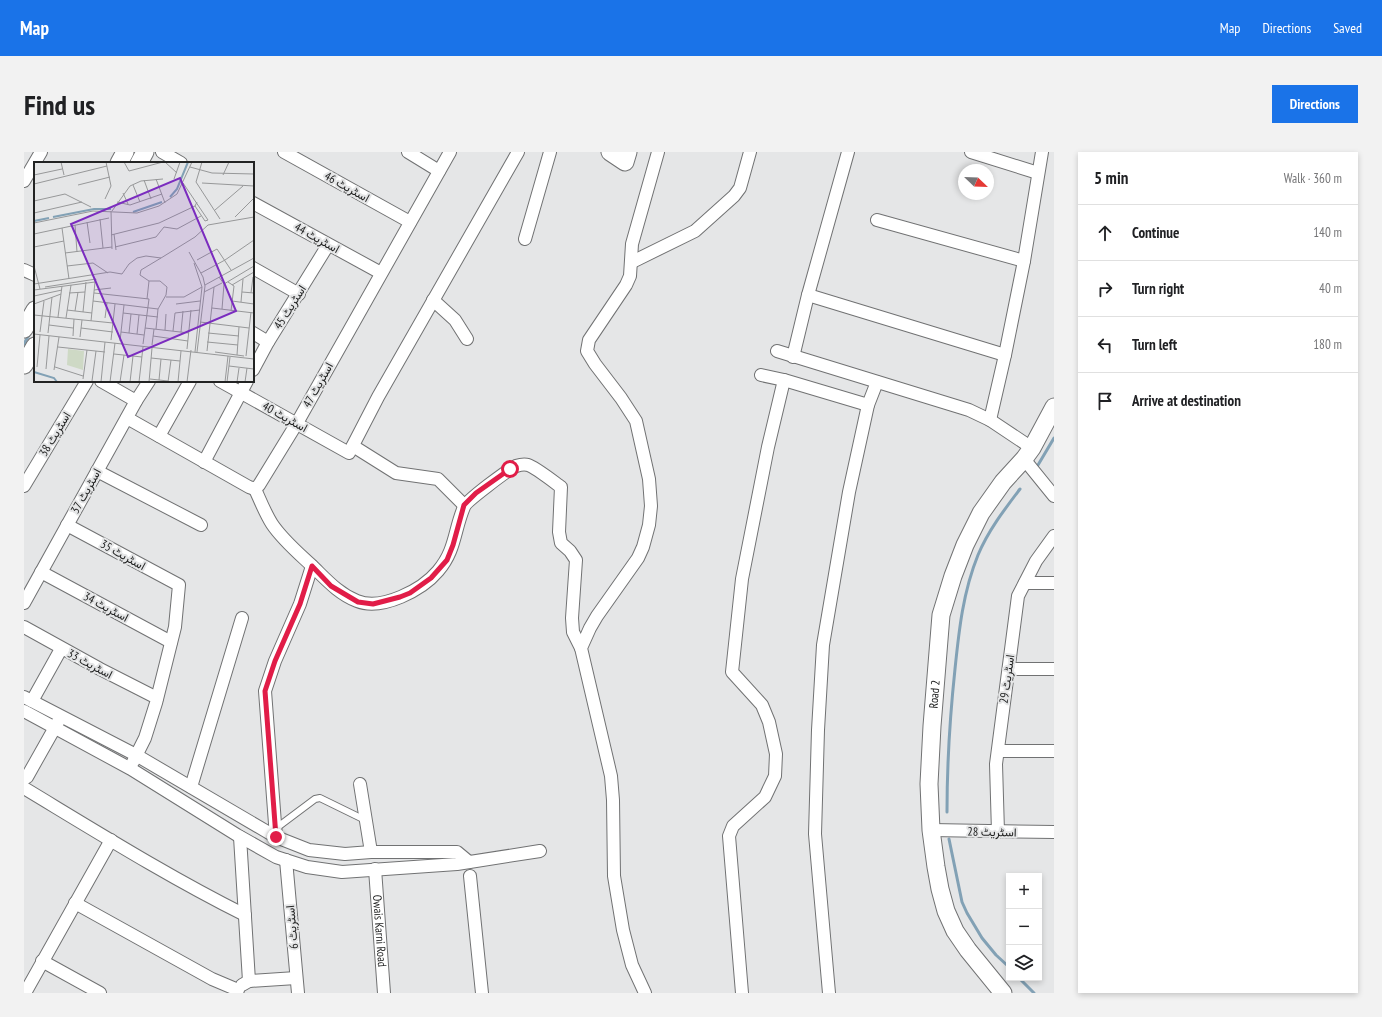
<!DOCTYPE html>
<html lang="en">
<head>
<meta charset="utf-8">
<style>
	:root { --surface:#fff; --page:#f2f2f2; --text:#202124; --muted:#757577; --line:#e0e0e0; --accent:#1a73e8 }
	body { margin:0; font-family:"PT Sans Narrow",Vazirmatn,sans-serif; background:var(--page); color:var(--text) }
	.controls { position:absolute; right:12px; bottom:12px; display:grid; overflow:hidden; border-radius:0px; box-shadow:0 2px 6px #0003 }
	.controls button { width:36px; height:36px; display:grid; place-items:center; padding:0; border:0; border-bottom:1px solid var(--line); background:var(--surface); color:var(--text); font:20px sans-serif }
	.compass { position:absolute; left:934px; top:12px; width:36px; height:36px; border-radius:50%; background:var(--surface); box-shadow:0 2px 6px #0003; rotate:113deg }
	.stop { position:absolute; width:12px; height:12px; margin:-9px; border:3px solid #e11d48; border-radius:50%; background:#fff }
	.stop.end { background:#e11d48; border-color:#fff; box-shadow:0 1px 4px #0008 }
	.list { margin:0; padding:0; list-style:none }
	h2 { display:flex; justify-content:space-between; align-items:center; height:52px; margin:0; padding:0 16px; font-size:17px }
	h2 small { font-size:13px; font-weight:400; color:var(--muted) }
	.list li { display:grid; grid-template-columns:26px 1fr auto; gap:12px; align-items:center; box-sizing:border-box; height:56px; padding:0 16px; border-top:1px solid var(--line) }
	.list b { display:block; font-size:15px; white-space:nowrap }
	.list em { font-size:13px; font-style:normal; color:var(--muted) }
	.icon { flex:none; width:22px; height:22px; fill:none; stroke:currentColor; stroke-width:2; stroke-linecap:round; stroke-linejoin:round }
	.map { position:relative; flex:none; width:1030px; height:841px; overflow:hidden; border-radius:0px }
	header { display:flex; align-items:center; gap:24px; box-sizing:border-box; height:56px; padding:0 20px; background:var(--accent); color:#fff }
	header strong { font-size:19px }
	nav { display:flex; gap:22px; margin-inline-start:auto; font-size:14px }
	.intro { display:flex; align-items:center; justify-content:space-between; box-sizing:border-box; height:96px; padding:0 24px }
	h1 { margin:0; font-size:28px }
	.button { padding:10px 18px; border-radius:0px; background:var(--accent); color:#fff; font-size:14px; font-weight:700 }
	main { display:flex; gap:24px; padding:0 24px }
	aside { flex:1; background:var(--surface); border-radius:0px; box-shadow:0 2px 6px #0003 }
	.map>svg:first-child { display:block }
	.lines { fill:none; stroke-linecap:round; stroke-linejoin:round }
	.stream { stroke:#82a1b5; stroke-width:3 }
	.lane-casing { stroke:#717273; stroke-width:8 }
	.street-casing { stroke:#717273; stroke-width:14 }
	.secondary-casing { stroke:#717273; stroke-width:19 }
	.lane { stroke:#fff; stroke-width:6 }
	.street { stroke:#fff; stroke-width:12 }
	.secondary { stroke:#fff; stroke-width:17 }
	.route { stroke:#e11d48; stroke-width:5 }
	.labels { text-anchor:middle; stroke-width:4; stroke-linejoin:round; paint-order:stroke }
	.street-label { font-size:12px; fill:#222323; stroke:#e5e6e7 }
	.inset-river { fill:none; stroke:#82a1b5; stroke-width:2 }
	.inset-road { fill:none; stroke:#979899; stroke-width:1 }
	.view { fill:#7b2cbf; fill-opacity:0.15; stroke:#7b2cbf; stroke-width:2 }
	.inset-edge { fill:none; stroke:#222323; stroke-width:2 }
</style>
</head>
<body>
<header>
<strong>Map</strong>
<nav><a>Map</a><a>Directions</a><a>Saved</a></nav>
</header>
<div class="intro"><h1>Find us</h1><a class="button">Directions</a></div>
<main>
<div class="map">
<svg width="1030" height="841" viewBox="0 0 1030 841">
	<rect width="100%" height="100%" fill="#e5e6e7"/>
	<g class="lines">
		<path class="stream" d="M0,192L6,181
			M1014,313L1030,286
			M923,660C923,612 926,564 931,517C935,478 939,440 954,403C964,379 980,358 996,337
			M925,687L938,750L943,761L958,786L972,803L985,815
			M995,826L1010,841"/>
		<g class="lane-casing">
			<path id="lane" d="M251,677L291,647L296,646L341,668"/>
		</g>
		<g class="street-casing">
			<g id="street">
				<path d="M138,0L157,11"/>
				<path d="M260,0L386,70"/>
				<path d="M384,0L415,19"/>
				<path d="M947,0L1014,21"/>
				<path d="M0,29L17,0"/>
				<path d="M229,51L357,121"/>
				<path d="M853,68L1000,109"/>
				<path d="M501,87L526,0"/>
				<path d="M608,110L671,79L710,44L716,36L726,0"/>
				<path d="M229,116L275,142"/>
				<path d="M0,118L11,123"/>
				<path d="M784,143L981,203"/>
				<path d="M409,148L431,168L443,187"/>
				<path d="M229,181L244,190"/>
				<path d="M753,199L945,258L966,268L1008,296"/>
				<path d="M769,205L784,143L824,0"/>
				<path d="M229,218L244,190L304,93"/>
				<path d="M737,223L760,228L844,253"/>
				<path d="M77,229L112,249"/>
				<path d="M196,229L325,301L354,245L494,0"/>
				<path d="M103,266L225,335L231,337L235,333L273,271L426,0"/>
				<path d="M966,268L981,203L1000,109L1018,0"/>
				<path d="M135,284L166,229"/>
				<path d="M329,294L372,321L414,327L440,353"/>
				<path d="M1000,307L1030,344"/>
				<path d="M180,310L223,229"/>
				<path d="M73,319L177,373"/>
				<path d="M0,334L63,229"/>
				<path d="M231,337C236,348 241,361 248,372C258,387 272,399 286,412C301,426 313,441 333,449C358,459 398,438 414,419C432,398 430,378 440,355C442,349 485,317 492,314C495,313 501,312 504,313C511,315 530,330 537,335L535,380L537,391L546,399L552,408L548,466L549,480L557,496"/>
				<path d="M43,373L155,433L151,475L132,551L121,586L109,610"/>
				<path d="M17,420L147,490"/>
				<path d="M1001,431H1030"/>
				<path d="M0,451L112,249L125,229"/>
				<path d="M0,475L76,517L133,546"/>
				<path d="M985,517H1030"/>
				<path d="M0,545L112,603L252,685L285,698L321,702L347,700H433L445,710"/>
				<path d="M8,549L37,497"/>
				<path d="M0,559L107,617L213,683L252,705L283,715L318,720L433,712L516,699"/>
				<path d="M974,599H1030"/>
				<path d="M0,627L3,625L34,570"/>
				<path d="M336,632L347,700"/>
				<path d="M167,635L218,466"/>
				<path d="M0,636C73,680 145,725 221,763"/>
				<path d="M907,678L1030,680"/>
				<path d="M974,680L972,612L994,444L1012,409L1030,384"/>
				<path d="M216,685L225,829"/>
				<path d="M252,685L241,539L251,509L276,452L288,414"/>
				<path d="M262,708L274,841"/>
				<path id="s1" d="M351,717L360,841"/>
				<path d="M446,724L458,841"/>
				<path d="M51,751L188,827L214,838"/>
				<path d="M18,809L76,841"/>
				<path d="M218,833L225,829L272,826"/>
				<path d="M1,841L87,688"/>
				<path d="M621,841L608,813L599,778L590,724L589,648L587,624L557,496L566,476L573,464L614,406L619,395L625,373L627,354L625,327L612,269L597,246L571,212L563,199L565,188L602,133L606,124L608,92L634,0"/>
				<path d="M718,841L705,684L709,674L741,645L751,624L752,602L745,570L738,553L708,520L718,427L744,295L760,228"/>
				<path d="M805,841L791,682L794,578L799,493L825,340L844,253L853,230"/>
			</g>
		</g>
		<g class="secondary-casing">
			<g id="secondary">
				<path d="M586,0L601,10L604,0"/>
				<path d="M95,11L101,0"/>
				<path d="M115,11L121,0"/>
				<path d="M0,177L11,158"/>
				<path d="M0,213L11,194"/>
				<path id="s2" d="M979,841L944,798L931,779L922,759L916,737L912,715L907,678L905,632L908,574L917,463L929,424L941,393L957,361L979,330L1000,307L1008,296L1030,255"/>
			</g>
		</g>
		<use href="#lane" class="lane"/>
		<use href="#street" class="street"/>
		<use href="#secondary" class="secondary"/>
	</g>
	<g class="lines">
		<path class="route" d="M252,685L241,539L251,509L276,452L288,414L307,434L334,450L349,452L376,445L386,441L407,426L423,408L429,393L440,353L452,341L486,317"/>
	</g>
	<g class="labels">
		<g class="street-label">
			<text transform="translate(323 35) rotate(29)" y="4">اسٹریٹ 46</text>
			<text transform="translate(293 86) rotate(29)" y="4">اسٹریٹ 44</text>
			<text transform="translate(266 155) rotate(-58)" y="4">اسٹریٹ 45</text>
			<text transform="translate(294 233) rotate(-61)" y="4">اسٹریٹ 47</text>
			<text transform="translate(261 265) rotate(29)" y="4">اسٹریٹ 40</text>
			<text transform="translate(31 282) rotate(-59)" y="4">اسٹریٹ 38</text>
			<text transform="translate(62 339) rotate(-61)" y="4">اسٹریٹ 37</text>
			<text transform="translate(99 403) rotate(29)" y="4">اسٹریٹ 35</text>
			<text transform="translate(82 455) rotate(28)" y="4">اسٹریٹ 34</text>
			<text transform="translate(66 512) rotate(28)" y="4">اسٹریٹ 33</text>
			<text transform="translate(983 527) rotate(-82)" y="4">اسٹریٹ 29</text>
			<text dy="4" stroke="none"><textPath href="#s2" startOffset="319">Road 2</textPath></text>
			<text transform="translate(968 680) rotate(1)" y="4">اسٹریٹ 28</text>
			<text transform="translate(268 775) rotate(-95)" y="4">اسٹریٹ 6</text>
			<text dy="4" stroke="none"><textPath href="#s1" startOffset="62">Owais Karni Road</textPath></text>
		</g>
	</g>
	<g transform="translate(10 10)">
		<rect width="220" height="220" fill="#e5e6e7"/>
		<path d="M34,187L50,189L49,208L33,203Z" fill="#ced9c5"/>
		<path class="inset-river" d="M136,35L143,27L154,0M99,50L128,40M19,55L60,47H77M0,59L15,56M0,210L20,216L23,220"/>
		<path class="inset-road" d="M27,0L30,13M90,0L95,9L129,0M131,0L143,11M168,0L162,20L186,57M156,5L178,11L220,12M0,13L28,7M189,13L195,0M122,17L131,41M140,17L146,0M110,18L117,37M149,21L174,58L171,59L161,44M168,21L220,24M0,22L73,4M44,23L76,15M99,23L106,40M89,31L94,42M71,37L77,24L72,0M0,39L31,32L57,45M83,40L96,43L128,32M181,48L209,24M77,49L78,87M78,49L96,24L107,19L129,17M0,51L48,40M201,55L220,36M66,57L69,86M53,60L56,81M0,61L59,49L103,51L125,44L143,32L158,0M41,63L43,90M28,66L35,117M0,72L75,56M80,72L82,88M77,73L125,61L161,44L163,40M0,85L30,79M81,85L122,75L130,65L143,67L167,54M155,90L169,115L171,124L163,190M31,91L78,85M163,98L183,87L197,108M160,101L168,125L161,190M0,104L6,127M33,104L59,101L74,111M167,111L191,98L220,78M185,115L190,122L188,147M194,120L200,124L197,149M0,122L76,110L88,112L95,102L103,96L112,94L127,96L161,75L174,63L220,55M190,122L220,104M171,123L220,96M198,123L220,110M11,125L62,117M0,128L61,120L62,117M60,128L77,126M170,130L188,121M208,130L220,131M35,131L51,130M60,131L115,137L109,182M217,131L219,115M0,134L28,128M132,135H150L168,125M113,137L115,119M59,139L124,147L122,167M198,139L220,142M207,140L209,117M0,142L27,132M142,142L166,139M178,146L220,151M124,147L132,133L133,125L126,119H115L106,113L107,108L127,96M33,148L58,151M41,149L44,130M49,150L52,120M89,151L124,155M0,153L79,161M24,155L28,124M32,156L37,123M71,156L73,141M57,159L61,120M166,160L215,166M15,163L39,166M47,166L79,170M111,166L155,171M131,168L132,152M139,169L141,151L166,148M6,170L10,139M87,170L110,173M147,170L149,149M14,171L18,135M95,171L97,152M174,171L205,174M0,172L220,197M103,172L105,153M39,174L40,157M119,174L154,179M46,175L48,158M77,178L81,142M86,179L90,143M173,180L204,183M118,183L120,167M24,185L71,190M153,187L157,148M173,189L180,125M181,190L210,194M80,192L108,195M203,193L205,165M212,194L217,150M117,196L146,199M195,204L220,207M3,205L6,173M21,205L49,214M12,207L15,174M20,208L25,175M49,217L53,188M116,217L134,219M125,218L127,197M58,219L62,189M67,220L71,180M76,220L81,181M86,220L90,193M96,220L99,194M105,220L109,185M115,220L118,186M134,220L137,198M144,220L147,189M153,220L157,188M191,220L194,194M193,220L196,195M203,220L205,206M211,220L213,206"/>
		<path class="view" d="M146,16L202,149L94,195L37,62Z"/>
		<rect width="220" height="220" class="inset-edge"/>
	</g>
</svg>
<div class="controls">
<button>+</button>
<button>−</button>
<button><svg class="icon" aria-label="layers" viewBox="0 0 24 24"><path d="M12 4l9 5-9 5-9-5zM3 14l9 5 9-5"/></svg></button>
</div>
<svg class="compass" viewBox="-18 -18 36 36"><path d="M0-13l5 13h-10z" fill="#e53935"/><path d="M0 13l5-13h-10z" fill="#757577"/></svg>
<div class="stop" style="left:486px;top:317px"></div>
<div class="stop end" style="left:252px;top:685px"></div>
</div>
<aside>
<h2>5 min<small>Walk · 360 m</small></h2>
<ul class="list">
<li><svg class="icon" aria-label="ahead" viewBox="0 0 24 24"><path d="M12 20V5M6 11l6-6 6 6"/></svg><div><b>Continue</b></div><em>140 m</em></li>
<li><svg class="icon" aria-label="right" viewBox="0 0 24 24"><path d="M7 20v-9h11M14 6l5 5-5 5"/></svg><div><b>Turn right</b></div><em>40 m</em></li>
<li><svg class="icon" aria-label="left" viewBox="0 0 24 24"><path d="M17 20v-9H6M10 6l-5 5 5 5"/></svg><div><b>Turn left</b></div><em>180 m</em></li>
<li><svg class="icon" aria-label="arrive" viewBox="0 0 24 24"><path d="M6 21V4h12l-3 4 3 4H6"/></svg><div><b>Arrive at destination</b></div></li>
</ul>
</aside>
</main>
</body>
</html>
